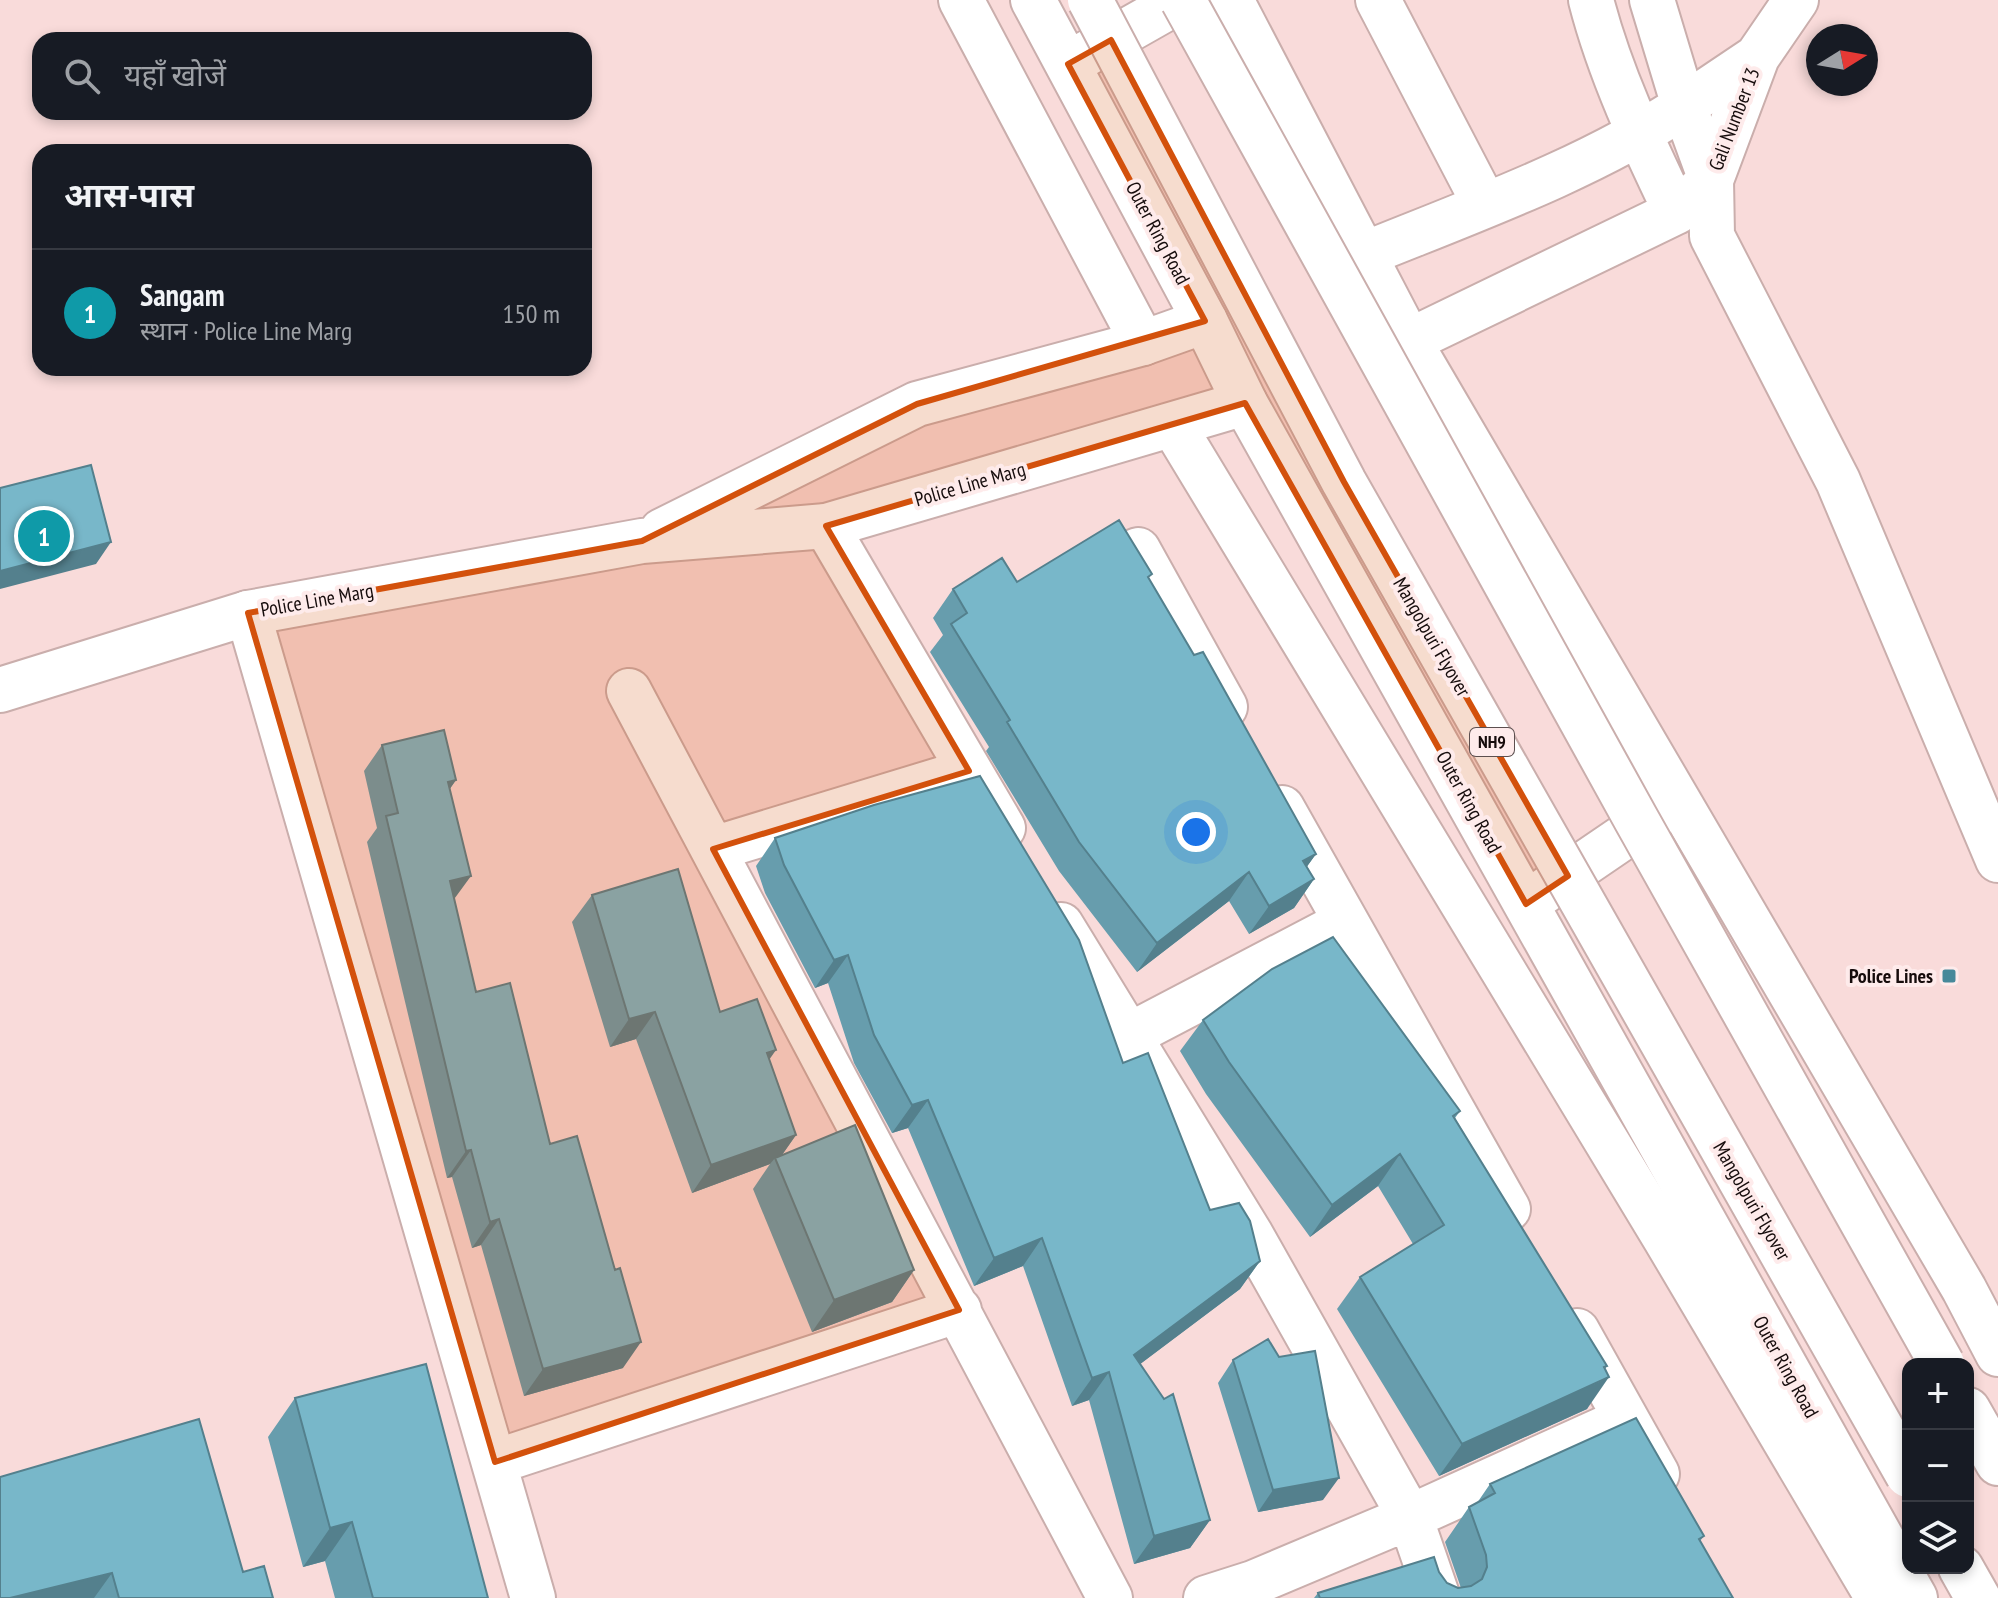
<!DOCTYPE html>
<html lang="hi">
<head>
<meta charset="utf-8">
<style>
	:root { --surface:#171b24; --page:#242831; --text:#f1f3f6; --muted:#9ea1a6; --line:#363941; --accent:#47899a }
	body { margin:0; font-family:"PT Sans Narrow","Noto Sans Devanagari",sans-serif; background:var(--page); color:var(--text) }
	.controls { position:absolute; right:24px; bottom:24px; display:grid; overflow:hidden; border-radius:16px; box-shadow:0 4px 12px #0003 }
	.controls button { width:72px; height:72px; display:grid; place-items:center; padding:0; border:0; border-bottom:2px solid var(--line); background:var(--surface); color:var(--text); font:40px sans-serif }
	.compass { position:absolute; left:1806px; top:24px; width:72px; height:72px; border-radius:50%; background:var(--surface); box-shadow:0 4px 12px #0003; rotate:79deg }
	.you { position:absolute; left:1196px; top:832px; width:28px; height:28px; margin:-20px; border:6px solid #fff; border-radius:50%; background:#1a73e8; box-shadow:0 0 0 12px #1a73e833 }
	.badge { display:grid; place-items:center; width:52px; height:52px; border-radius:50%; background:var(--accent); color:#fff; font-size:26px; font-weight:700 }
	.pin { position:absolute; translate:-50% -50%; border:4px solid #fff; box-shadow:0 2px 8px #0006 }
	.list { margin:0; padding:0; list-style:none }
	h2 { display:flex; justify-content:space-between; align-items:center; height:104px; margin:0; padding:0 32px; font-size:34px }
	h2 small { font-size:26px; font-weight:400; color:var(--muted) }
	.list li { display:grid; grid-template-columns:52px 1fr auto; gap:24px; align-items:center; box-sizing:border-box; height:128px; padding:0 32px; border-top:2px solid var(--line) }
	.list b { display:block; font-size:30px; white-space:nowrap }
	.list p { margin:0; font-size:26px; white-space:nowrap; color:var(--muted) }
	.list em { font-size:26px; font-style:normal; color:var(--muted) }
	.icon { flex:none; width:44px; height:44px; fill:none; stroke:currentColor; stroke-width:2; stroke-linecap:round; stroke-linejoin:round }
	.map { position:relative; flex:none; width:1998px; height:1598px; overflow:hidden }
	.search { position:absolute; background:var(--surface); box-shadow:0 4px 12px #0003; left:32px; top:32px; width:560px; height:88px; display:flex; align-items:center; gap:20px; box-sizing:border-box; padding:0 28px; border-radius:24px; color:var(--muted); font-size:30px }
	.panel { position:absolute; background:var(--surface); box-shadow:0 4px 12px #0003; left:32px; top:144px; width:560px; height:232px; border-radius:24px }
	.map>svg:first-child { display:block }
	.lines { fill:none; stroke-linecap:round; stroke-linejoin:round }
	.street-casing { stroke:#caaeac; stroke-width:48 }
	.secondary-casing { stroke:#caaeac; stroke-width:48 }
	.primary-casing { stroke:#caaeac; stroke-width:48 }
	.highway-casing { stroke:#caaeac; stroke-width:48 }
	.street { stroke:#fff; stroke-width:44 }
	.secondary { stroke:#fff; stroke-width:44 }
	.primary { stroke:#fff; stroke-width:44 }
	.highway { stroke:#fff; stroke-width:44 }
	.highway-bridge-casing { stroke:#caaeac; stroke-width:48; stroke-linecap:butt }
	.highway-bridge { stroke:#fff; stroke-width:44 }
	.wall { fill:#679dad }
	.shaded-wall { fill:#54808d }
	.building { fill:#78b7c9; stroke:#54808d; stroke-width:2 }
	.marked { fill:#d3510c; fill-opacity:0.2; stroke:#d3510c; stroke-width:6; stroke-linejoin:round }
	.poi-dot { fill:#47899a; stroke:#feebeb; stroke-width:3 }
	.labels { text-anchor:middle; stroke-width:8; stroke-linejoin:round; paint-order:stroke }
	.shield { fill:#feebeb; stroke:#5c4f4f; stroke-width:2 }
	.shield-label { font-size:18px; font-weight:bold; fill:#160c0c }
	.street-label { font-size:20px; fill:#160c0c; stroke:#feebeb }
	.poi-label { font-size:20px; font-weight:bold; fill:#160c0c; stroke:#feebeb; text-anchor:end }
</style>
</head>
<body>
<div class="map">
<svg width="1998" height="1598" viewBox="0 0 1998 1598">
	<rect width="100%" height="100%" fill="#f9dbda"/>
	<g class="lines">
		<g class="street-casing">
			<path id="street" d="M961,0L1143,343
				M1378,0L1485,205
				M1796,0L1757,57L1711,180L1712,236L1838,481L1998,860
				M1684,106L1757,57
				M1173,425L1665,1238L1878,1598
				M826,526L1003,828
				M1138,550L1225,707
				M248,613L533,1598
				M629,691L1110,1598
				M1282,808L1508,1209
				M713,849L969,771
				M1061,925L1251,1235L1410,1517L1438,1598
				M1128,1036L1346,922
				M1577,1331L1657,1474
				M495,1462L959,1310
				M1206,1598L1253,1583L1410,1517L1626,1419"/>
		</g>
		<g class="secondary-casing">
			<path id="secondary" d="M1591,0C1610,74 1643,143 1676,212
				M1365,254C1471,211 1589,169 1684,106
				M1409,341L1676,212L1711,180L1684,106L1652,0
				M662,531L917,404L1143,343L1205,321
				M0,690L248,613L642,541L826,526L1245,403"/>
		</g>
		<g class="primary-casing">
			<path id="primary" d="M1033,0L1205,321L1245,403L1915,1598
				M1231,0L1409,341L1964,1289L1998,1354
				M1077,59L1181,0
				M1537,896L1672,804"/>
		</g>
		<g class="highway-casing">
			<path id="highway" d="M1968,1410L1998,1463
				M1961,1568L1978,1598"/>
		</g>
		<use href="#street" class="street"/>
		<use href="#secondary" class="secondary"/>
		<use href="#primary" class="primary"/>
		<use href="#highway" class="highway"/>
		<g class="highway-bridge-casing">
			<path id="highway-bridge" d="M1090,0L1344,482L1908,1475
				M1183,0L1636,819L1942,1364"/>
		</g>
		<use href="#highway-bridge" class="highway-bridge"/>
	</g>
	<path class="wall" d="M1149,578L1194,655L1316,854L1307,866L1314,879L1294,908L1249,934L1229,901L1137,972L1059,871L986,751L989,747L930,652L943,635L933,618L953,589L1017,582Z
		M382,745L456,780L449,790L454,900L476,992L550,1144L623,1368L524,1396L481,1245L472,1248L452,1177L447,1178L367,842L377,828L364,771Z
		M775,838L1123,1063L1210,1210L1260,1261L1240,1289L1140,1364L1210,1520L1190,1548L1134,1564L1089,1400L1072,1406L1023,1266L974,1286L908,1128L892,1133L854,1063L828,983L815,988L765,893L756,866Z
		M592,895L720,1012L769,1059L796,1135L782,1155L914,1270L892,1302L812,1332L753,1189L770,1164L692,1193L636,1039L610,1047L572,922Z
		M1203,1020L1460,1111L1455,1118L1604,1369L1587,1409L1439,1476L1337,1309L1360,1277L1413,1244L1378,1186L1310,1237L1206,1094L1180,1051Z
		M1233,1360L1323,1500L1258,1512L1218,1383Z
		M295,1398L488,1598H335L325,1561L303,1567L268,1437Z
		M0,1477L243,1572L273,1598H0Z
		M1490,1484L1704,1536L1700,1541L1733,1598H1314L1318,1593L1439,1572L1447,1583L1458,1588H1461L1445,1542L1469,1507L1477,1503Z"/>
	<path class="shaded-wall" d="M111,542L96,564L0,589V571Z
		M456,780L437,807L448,782Z
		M1316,854L1296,882L1303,861Z
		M1249,872L1229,901L1137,972L1157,943Z
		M471,876L452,902L450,881Z
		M1314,879L1294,908L1249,934L1269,906Z
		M848,955L828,983L815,988L834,960Z
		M655,1012L636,1039L610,1047L629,1019Z
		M776,1050L757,1077L767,1053Z
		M928,1100L908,1128L892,1133L912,1105Z
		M796,1135L777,1162L775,1158L770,1164L692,1193L711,1165Z
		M471,1150L452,1177L447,1178L466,1151Z
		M1400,1154L1378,1186L1310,1237L1332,1205Z
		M499,1219L481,1245L472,1248L490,1222Z
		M1042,1238L1023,1266L974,1286L994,1258Z
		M1260,1261L1240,1289L1115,1383L1134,1355Z
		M914,1270L892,1302L812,1332L834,1300Z
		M641,1342L623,1368L524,1396L543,1369Z
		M1607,1366L1593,1385L1609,1377L1587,1409L1439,1476L1462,1444Z
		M1109,1372L1089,1400L1072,1406L1092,1378Z
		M1339,1478L1323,1500L1258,1512L1273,1490Z
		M1210,1520L1190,1548L1134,1564L1154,1536Z
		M352,1522L325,1561L303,1567L330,1528Z
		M112,1573L94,1598H10Z"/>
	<path class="building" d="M91,465L111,542L0,571V488Z
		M1119,520L1152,574L1148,577L1194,655L1203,652L1316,854L1303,861L1314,879L1269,906L1249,872L1157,943L1079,842L1007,722L1010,720L951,624L967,613L953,589L1002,558L1017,582Z
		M444,730L456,780L448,782L471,876L450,881L476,992L510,983L550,1144L577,1136L615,1270L620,1268L641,1342L543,1369L499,1219L490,1222L471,1150L466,1151L386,816L398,813L382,745Z
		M980,776L1079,940L1123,1063L1148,1053L1210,1210L1239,1203L1250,1221L1260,1261L1134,1355L1164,1399L1173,1394L1210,1520L1154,1536L1109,1372L1092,1378L1042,1238L994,1258L928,1100L912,1105L874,1035L848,955L834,960L784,865L775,838L874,805Z
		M678,869L720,1012L757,999L776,1050L767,1053L796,1135L711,1165L655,1012L629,1019L592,895Z
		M1333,937L1460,1111L1453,1116L1607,1366L1604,1367L1609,1377L1462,1444L1360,1277L1444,1225L1400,1154L1332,1205L1229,1062L1203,1020L1272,969Z
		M855,1125L914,1270L834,1300L775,1158Z
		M1268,1339L1279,1357L1315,1351L1339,1478L1273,1490L1233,1360Z
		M426,1364L488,1598H373L352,1522L330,1528L295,1398Z
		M1636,1418L1704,1536L1699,1539L1733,1598H1320L1318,1593L1434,1557L1439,1572L1447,1583L1458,1588L1471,1586L1482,1579L1487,1567L1486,1555L1469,1507L1495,1493L1490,1484Z
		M199,1419L243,1572L264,1566L273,1598H119L112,1573L10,1598H0V1477Z"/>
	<path class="marked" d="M1111,40L1344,482L1568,876L1526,904L1245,403L826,526L969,771L713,849L959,1310L495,1462L248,613L642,541L917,404L1205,321L1068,64Z"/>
	<rect class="poi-dot" x="1941" y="968" width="16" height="16" rx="4"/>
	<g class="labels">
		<rect class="shield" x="1470" y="728" width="44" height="28" rx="6"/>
		<g class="shield-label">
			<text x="1492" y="748">NH9</text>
		</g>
		<g class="street-label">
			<text transform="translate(1734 119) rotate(-69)" y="7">Gali Number 13</text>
			<text transform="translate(1158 233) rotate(62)" y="7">Outer Ring Road</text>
			<text transform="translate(970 484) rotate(-16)" y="7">Police Line Marg</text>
			<text transform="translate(317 600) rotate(-10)" y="7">Police Line Marg</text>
			<text transform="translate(1432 637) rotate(60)" y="7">Mangolpuri Flyover</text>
			<text transform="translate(1469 802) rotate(61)" y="7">Outer Ring Road</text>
			<text transform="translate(1752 1201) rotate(60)" y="7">Mangolpuri Flyover</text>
			<text transform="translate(1786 1367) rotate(61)" y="7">Outer Ring Road</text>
		</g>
		<g class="poi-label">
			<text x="1933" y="983">Police Lines</text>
		</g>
	</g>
</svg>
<div class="controls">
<button>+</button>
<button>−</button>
<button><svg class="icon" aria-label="layers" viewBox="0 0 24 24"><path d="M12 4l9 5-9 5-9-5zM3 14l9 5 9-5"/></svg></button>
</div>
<svg class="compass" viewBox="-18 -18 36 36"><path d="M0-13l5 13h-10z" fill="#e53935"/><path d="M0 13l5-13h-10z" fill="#9ea1a6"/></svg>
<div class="you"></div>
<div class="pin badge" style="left:44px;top:536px;background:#0f9aa8">1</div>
<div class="search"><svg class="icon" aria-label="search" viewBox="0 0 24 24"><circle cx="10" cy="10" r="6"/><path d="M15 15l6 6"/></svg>यहाँ खोजें</div>
<section class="panel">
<h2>आस-पास<small></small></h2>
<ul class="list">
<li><span class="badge" style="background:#0f9aa8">1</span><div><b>Sangam</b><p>स्थान · Police Line Marg</p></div><em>150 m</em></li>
</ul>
</section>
</div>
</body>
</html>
